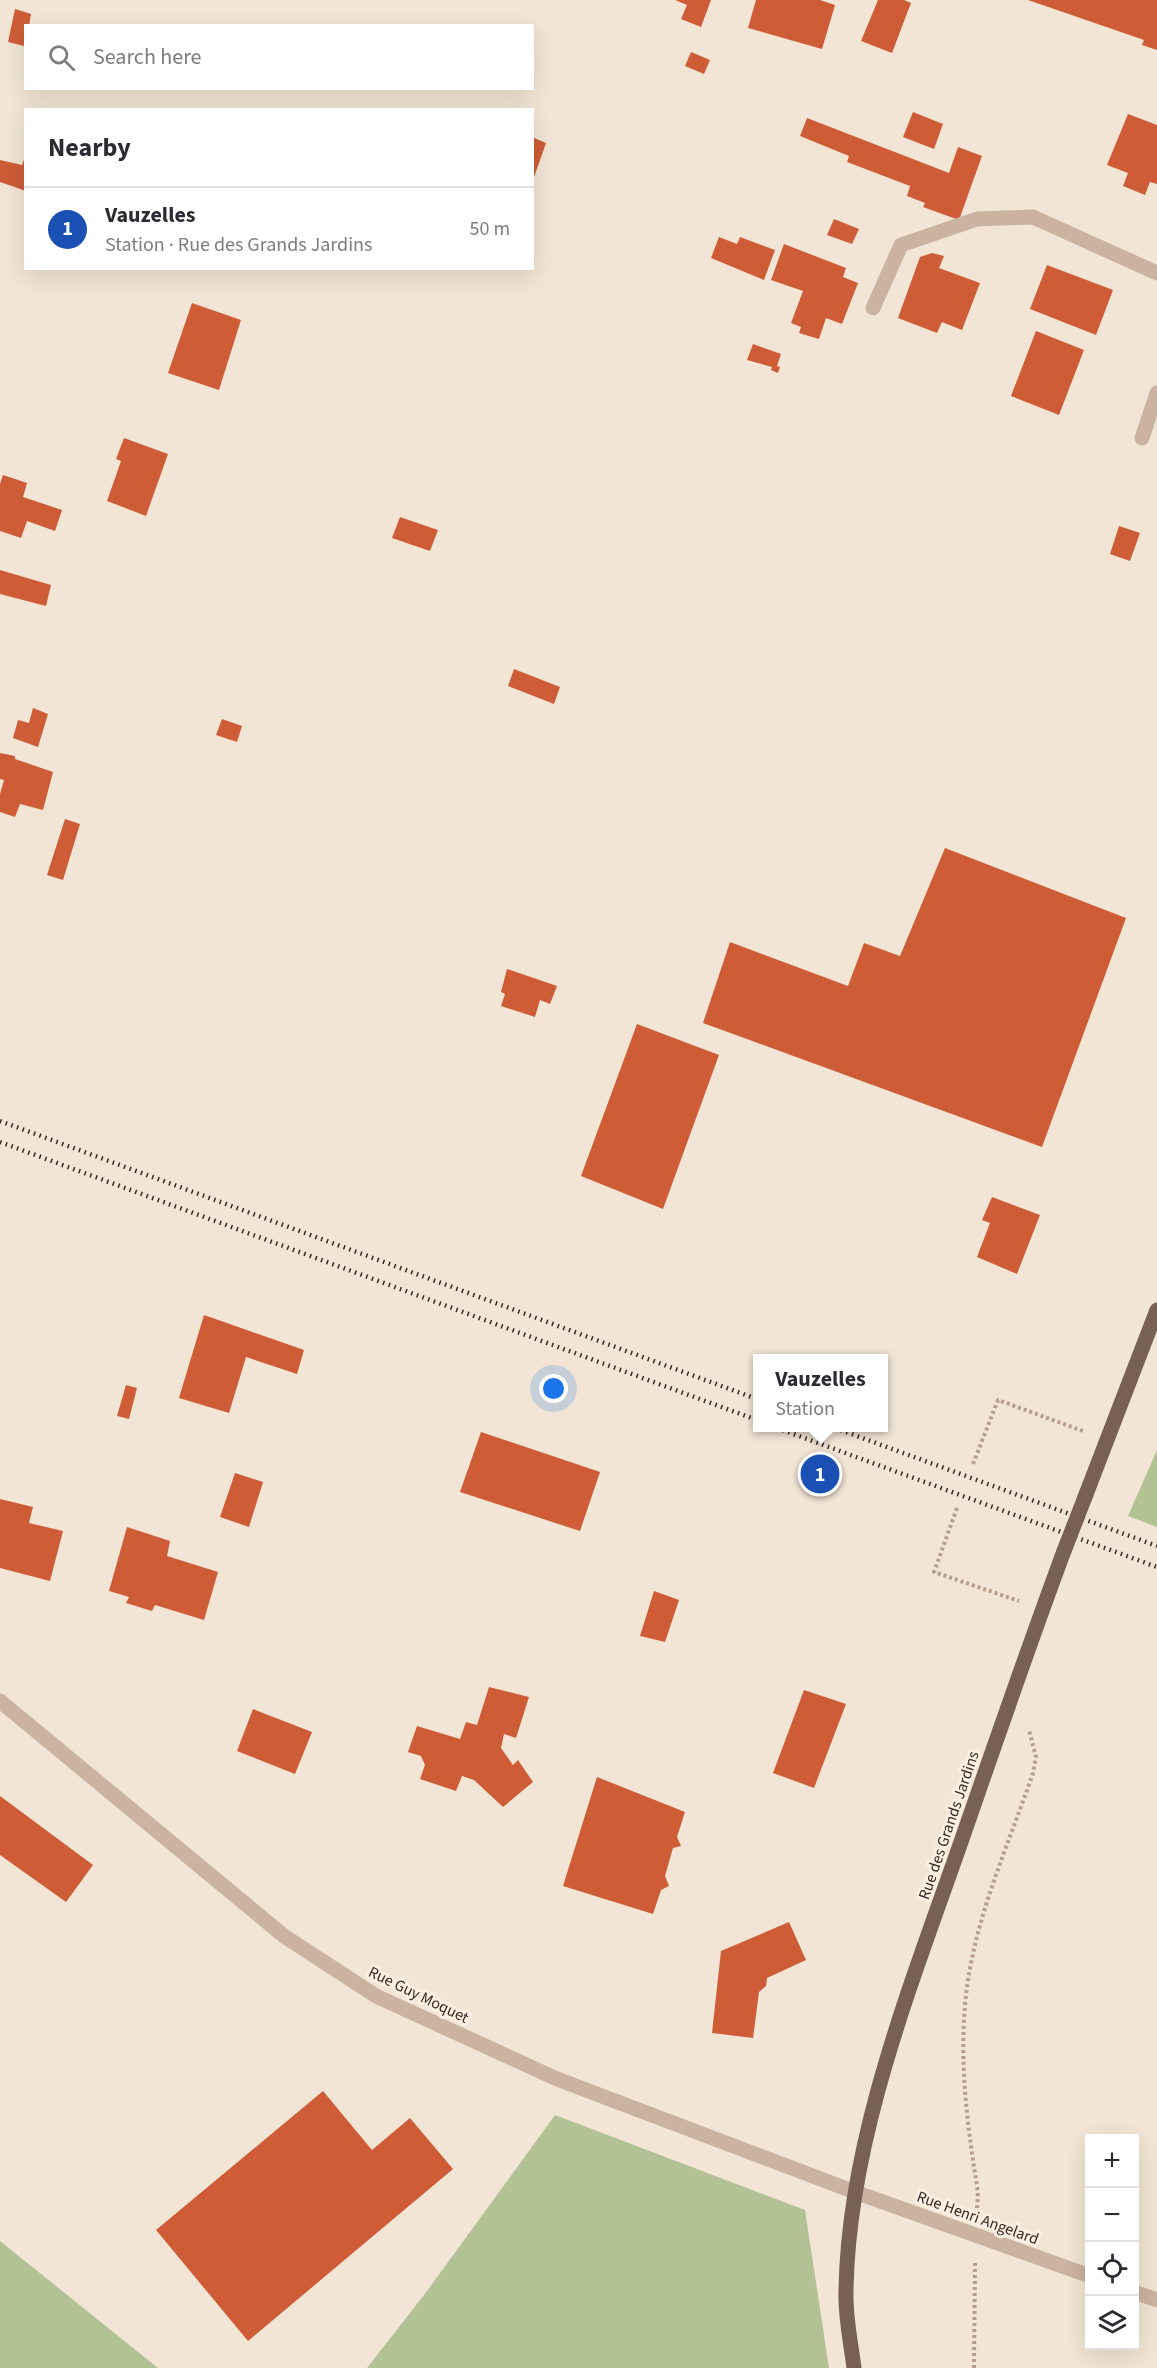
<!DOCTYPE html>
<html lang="en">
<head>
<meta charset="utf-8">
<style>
	:root { --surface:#fff; --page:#f7f7f7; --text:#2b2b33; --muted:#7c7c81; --line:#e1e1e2; --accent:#1a73e8 }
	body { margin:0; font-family:"Source Sans 3",sans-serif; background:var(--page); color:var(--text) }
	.controls { position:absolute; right:18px; bottom:18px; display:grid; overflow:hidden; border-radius:0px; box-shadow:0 6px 24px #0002 }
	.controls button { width:54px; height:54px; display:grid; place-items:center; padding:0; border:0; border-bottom:2px solid var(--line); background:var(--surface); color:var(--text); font:30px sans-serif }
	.you { position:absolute; left:554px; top:1389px; width:21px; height:21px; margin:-15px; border:4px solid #fff; border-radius:50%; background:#1a73e8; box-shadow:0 0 0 9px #1a73e833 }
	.badge { display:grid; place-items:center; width:39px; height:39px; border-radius:50%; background:var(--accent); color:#fff; font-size:20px; font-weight:700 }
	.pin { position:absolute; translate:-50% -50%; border:3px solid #fff; box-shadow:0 2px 6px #0006 }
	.popup { position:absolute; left:753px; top:1354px; width:135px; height:78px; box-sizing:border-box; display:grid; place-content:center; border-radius:0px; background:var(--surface); filter:drop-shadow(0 2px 4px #0005); font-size:20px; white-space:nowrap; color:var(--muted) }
	.popup b { font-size:22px; color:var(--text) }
	.popup::after { content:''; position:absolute; left:50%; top:100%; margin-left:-12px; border:12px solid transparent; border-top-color:var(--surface) }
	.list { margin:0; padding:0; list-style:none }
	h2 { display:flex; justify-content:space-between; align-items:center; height:78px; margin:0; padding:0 24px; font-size:26px }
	h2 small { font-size:20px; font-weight:400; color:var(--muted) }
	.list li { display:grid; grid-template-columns:39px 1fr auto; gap:18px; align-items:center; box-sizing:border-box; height:84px; padding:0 24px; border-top:2px solid var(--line) }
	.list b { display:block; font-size:22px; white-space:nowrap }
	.list p { margin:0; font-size:20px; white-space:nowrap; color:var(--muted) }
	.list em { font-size:20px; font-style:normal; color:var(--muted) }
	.icon { flex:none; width:33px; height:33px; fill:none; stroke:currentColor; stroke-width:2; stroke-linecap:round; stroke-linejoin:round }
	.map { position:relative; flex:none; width:1157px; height:2368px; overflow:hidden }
	.search { position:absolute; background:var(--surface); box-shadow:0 6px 24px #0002; left:24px; top:24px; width:510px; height:66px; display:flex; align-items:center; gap:15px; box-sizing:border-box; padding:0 21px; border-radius:0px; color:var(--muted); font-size:22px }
	.panel { position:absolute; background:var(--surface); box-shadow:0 6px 24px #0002; left:24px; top:108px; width:510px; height:162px; border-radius:0px }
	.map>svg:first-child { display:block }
	.green { fill:#b2c295 }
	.building { fill:#ce5d37 }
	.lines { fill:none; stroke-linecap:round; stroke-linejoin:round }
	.path { stroke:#b69e8b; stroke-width:4; stroke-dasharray:3 3; stroke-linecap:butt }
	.minor { stroke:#cab4a1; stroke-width:15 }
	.major { stroke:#776054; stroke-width:15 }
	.rail { stroke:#342924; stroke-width:4.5; stroke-dasharray:1.5 4.5; stroke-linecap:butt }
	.major-bridge { stroke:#776054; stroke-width:15 }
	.labels { text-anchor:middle; stroke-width:6; stroke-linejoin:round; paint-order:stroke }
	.street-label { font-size:16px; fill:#342924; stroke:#faefe1 }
</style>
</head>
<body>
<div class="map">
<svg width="1157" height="2368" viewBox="0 0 1157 2368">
	<rect width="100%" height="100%" fill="#f2e5d5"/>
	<path class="green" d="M1157,1450V1527L1128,1516Z
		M555,2115L805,2210L829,2368H367L427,2291Z
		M0,2241L158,2368H0Z"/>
	<path class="building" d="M675,0H711L701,27L681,19L687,5Z
		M756,0H820L835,5L822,49L748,28Z
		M878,0H904L911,3L892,53L861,41Z
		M1028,0H1157V50L1142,45L1144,40Z
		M15,9L31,14L29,26H26L24,46L8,42Z
		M691,52L710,60L704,74L685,66Z
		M913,112L943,124L934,149L903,137Z
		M1128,114L1157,125V184L1150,182L1145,195L1123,186L1128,173L1107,165Z
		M807,118L949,173L958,147L982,156L959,220L923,207L925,203L907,196L910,186L847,162L849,156L800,136Z
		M532,137L546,143L533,180H532Z
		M26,154V191L0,182V160L22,165Z
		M834,219L859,229L852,244L827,235Z
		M719,237L737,244L740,237L775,250L764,280L711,258Z
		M784,244L846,268L843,277L858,283L842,324L826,318L819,339L799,333L801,327L791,323L803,291L771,280Z
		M932,253L944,256L939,268L980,283L962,330L942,322L937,333L898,318L920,257Z
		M1047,265L1113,290L1096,335L1030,309Z
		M192,303L241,320L219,390L168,373Z
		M1036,331L1084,350L1059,415L1011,396Z
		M753,344L781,354L777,366L780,367L778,373L771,370L772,367L747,360Z
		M124,438L168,454L146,516L107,501L121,461L116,459Z
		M3,475L27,483L23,497L62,510L55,531L27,521L21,538L0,531V484Z
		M400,517L438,530L430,551L392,538Z
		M1119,526L1140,533L1130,561L1110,554Z
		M0,570L51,585L46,606L0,594Z
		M514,669L560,687L554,704L508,686Z
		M33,708L48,714L38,747L13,738L18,720L29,723Z
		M222,719L242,726L237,742L216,735Z
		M0,753L15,756V759L53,772L43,810L20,804L15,817L0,812V794L4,780L0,779Z
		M65,819L80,824L63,880L47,875Z
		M945,848L1126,918L1042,1147L703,1023L730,942L848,986L864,943L900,956Z
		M507,969L557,986L550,1004L540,1000L535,1017L501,1006L505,994L501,992Z
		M637,1024L719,1055L663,1209L581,1176Z
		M992,1197L1040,1215L1017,1274L977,1257L990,1223L982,1220Z
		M204,1315L304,1350L297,1374L246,1357L229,1413L179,1398Z
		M126,1385L137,1388L129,1419L117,1416Z
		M481,1432L600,1472L580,1531L460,1492Z
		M235,1473L263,1482L249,1527L220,1517Z
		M0,1499L33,1507L29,1523L63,1531L50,1581L0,1568Z
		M127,1527L170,1541L167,1556L218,1572L204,1620L155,1605L152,1611L126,1603L129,1597L109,1591Z
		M654,1591L679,1600L665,1642L640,1636Z
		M489,1687L529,1697L516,1738L504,1734L501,1748L513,1765L518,1760L533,1782L503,1807L474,1780L462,1776L456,1791L420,1779L425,1765L421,1756L408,1752L417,1726L460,1739L466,1722L477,1725Z
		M804,1690L846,1704L814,1788L773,1773Z
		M253,1709L312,1732L295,1774L237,1751Z
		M597,1777L685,1812L677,1837L681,1846L673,1848L665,1876L669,1886L661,1890L653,1914L563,1886Z
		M0,1796L93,1865L66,1902L0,1855Z
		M789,1922L806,1960L767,1978L766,1986L759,1992L753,2038L712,2033L721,1951Z
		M323,2091L372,2150L410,2118L453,2169L248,2341L156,2230Z"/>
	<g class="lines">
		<path class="path" d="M973,1464L998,1400L1083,1431
			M957,1508L934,1572L1019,1601
			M977,2208L978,2192C967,2125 958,2056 967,1987C977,1913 1009,1843 1033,1773L1036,1757L1029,1730
			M974,2368L975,2261"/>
		<path class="minor" d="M873,308L901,245L977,219L1033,217L1157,273
			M1142,438L1157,393
			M0,1701L284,1936L376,1996L557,2079L855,2192L1090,2276
			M1134,2292L1157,2300"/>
		<path class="major" d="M1085,1497L1157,1310
			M854,2368C851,2343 845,2317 846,2291C848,2146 907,1995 955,1859C991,1756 1026,1653 1064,1551"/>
		<path class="rail" d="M0,1121L757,1399
			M0,1142L757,1420
			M777,1428L1157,1567
			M835,1428L1157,1546"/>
		<path class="major-bridge" d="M1064,1551L1085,1497"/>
	</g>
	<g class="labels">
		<g class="street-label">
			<text transform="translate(948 1825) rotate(-71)" y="6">Rue des Grands Jardins</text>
			<text transform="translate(419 1994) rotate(26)" y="6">Rue Guy Moquet</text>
			<text transform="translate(978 2217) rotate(20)" y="6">Rue Henri Angelard</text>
		</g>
	</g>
</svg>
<div class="controls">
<button>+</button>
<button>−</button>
<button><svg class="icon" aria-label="locate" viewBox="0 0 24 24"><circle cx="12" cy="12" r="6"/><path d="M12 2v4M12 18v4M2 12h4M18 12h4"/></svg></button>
<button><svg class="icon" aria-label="layers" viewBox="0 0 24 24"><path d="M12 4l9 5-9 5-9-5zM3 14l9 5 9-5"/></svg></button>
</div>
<div class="you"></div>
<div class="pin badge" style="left:820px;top:1474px;background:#1a4fb4">1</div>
<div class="popup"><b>Vauzelles</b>Station</div>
<div class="search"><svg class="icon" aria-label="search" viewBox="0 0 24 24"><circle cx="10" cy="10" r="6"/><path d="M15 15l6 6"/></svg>Search here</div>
<section class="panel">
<h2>Nearby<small></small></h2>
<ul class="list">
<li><span class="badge" style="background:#1a4fb4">1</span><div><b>Vauzelles</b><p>Station · Rue des Grands Jardins</p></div><em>50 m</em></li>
</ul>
</section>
</div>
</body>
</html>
